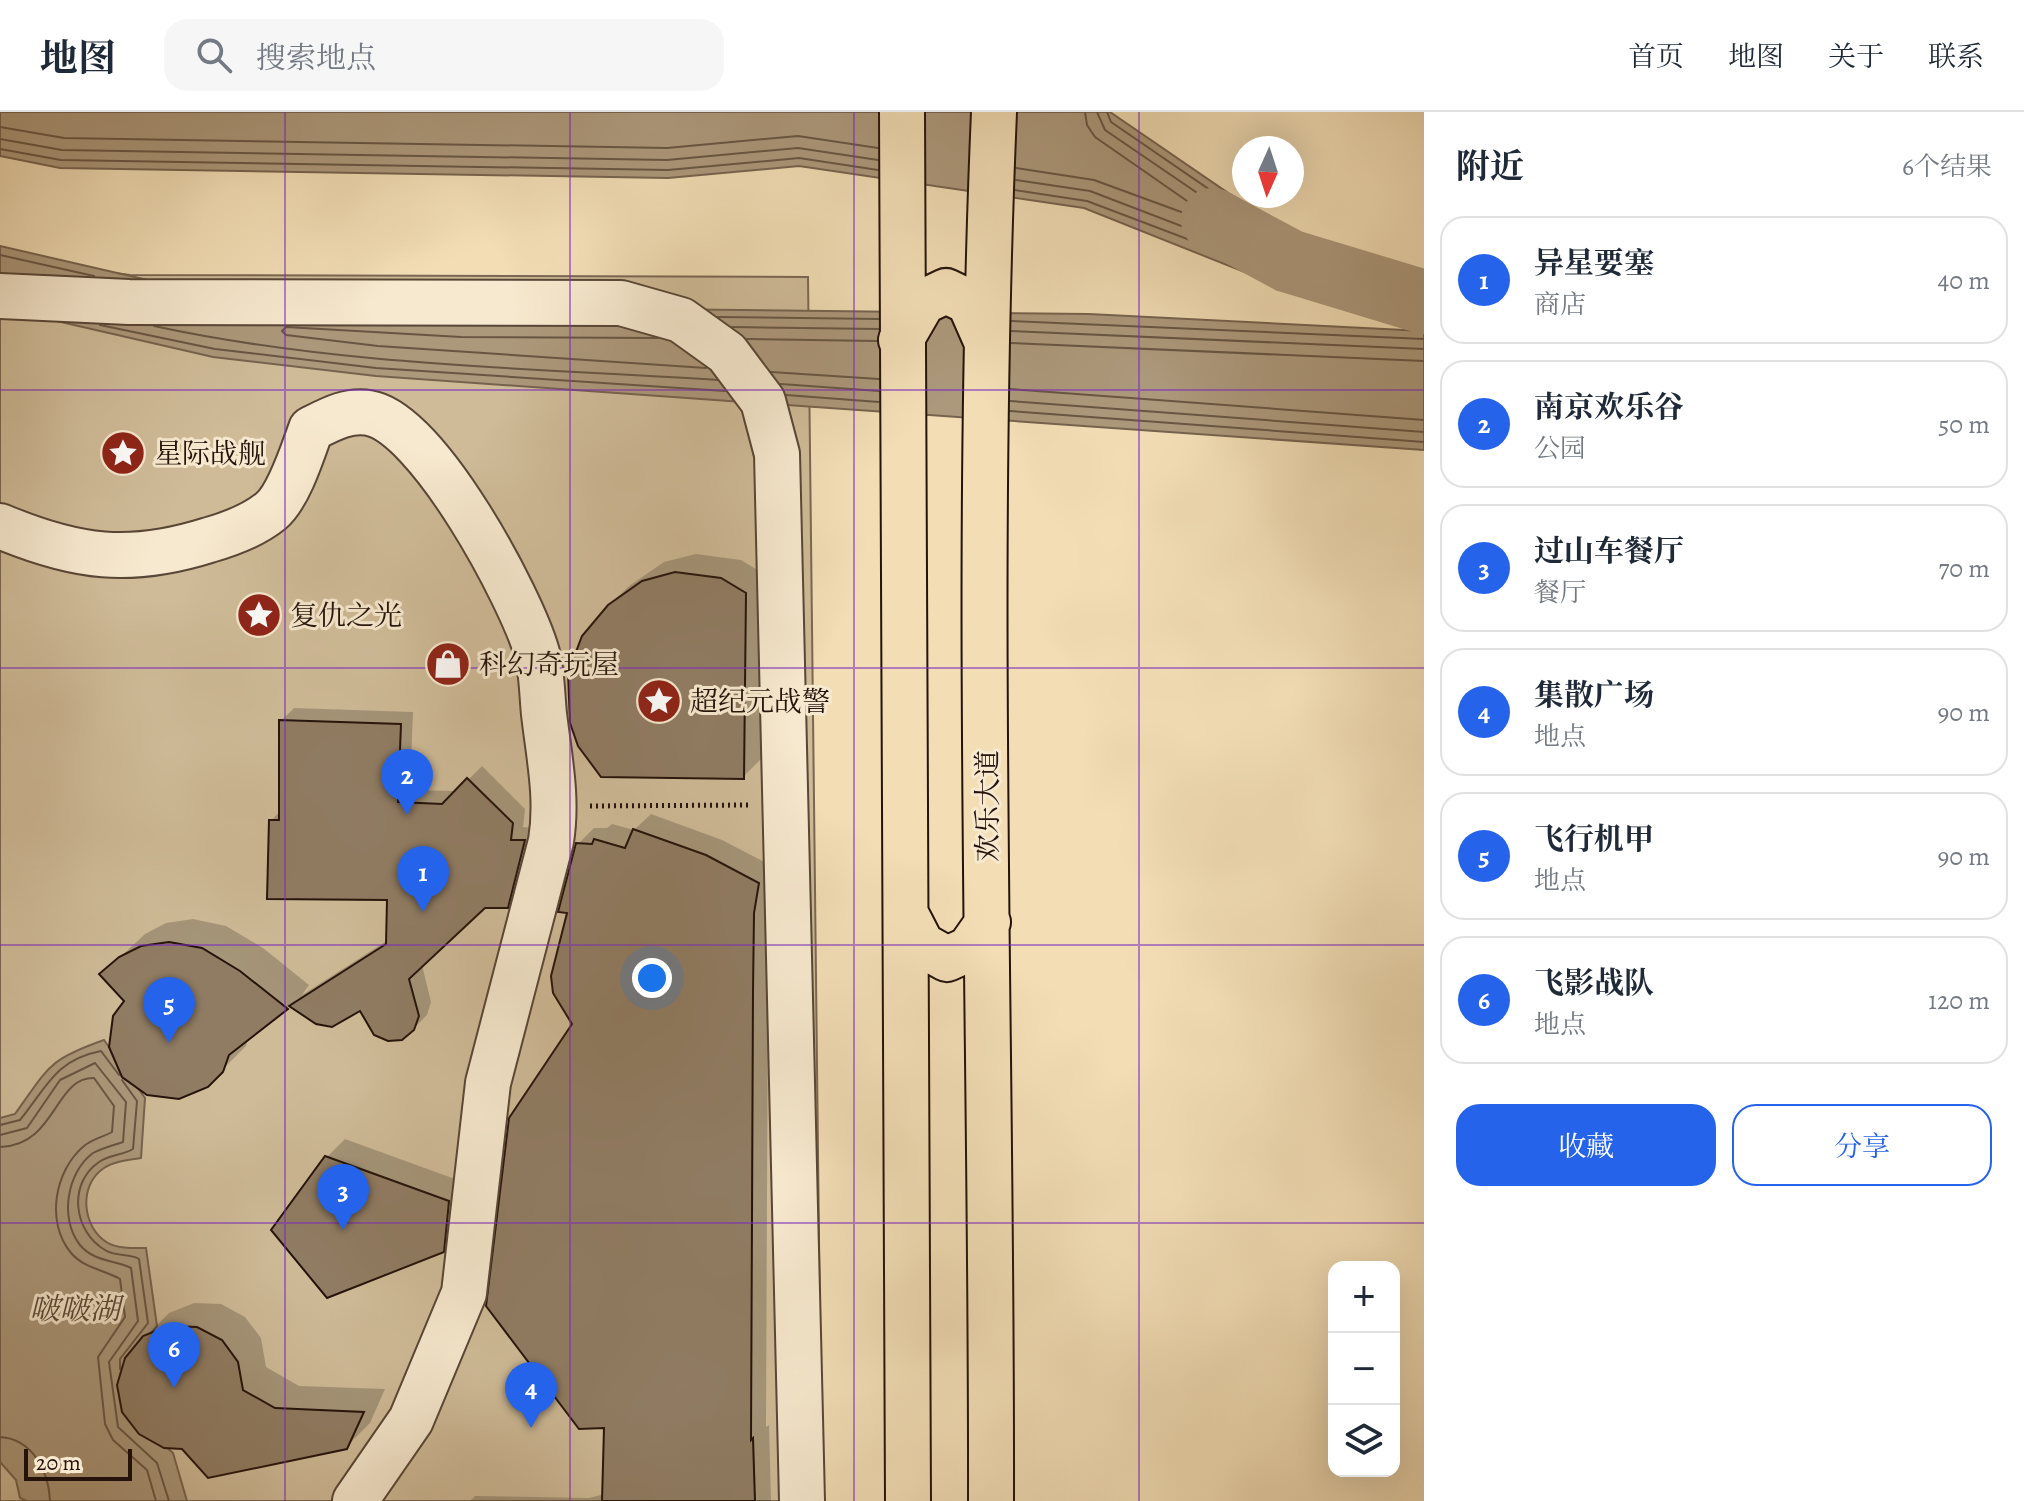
<!DOCTYPE html>
<html lang="zh">
<head>
<meta charset="utf-8">
<style>
	:root { --surface:#fff; --page:#f6f6f7; --text:#1f2937; --muted:#747a83; --line:#e0e1e3; --accent:#2563eb }
	body { margin:0; font-family:Alegreya,"Noto Serif SC",serif; background:var(--page); color:var(--text) }
	.controls { position:absolute; right:24px; bottom:24px; display:grid; overflow:hidden; border-radius:16px; box-shadow:0 8px 32px #0002 }
	.controls button { width:72px; height:72px; display:grid; place-items:center; padding:0; border:0; border-bottom:2px solid var(--line); background:var(--surface); color:var(--text); font:40px sans-serif }
	.compass { position:absolute; left:1232px; top:24px; width:72px; height:72px; border-radius:50%; background:var(--surface); box-shadow:0 8px 32px #0002; rotate:183deg }
	.scale { position:absolute; left:24px; bottom:20px; width:108px; box-sizing:border-box; padding-left:8px; border:4px solid #25130b; border-top:0; font-size:22px; line-height:28px; white-space:nowrap; color:#25130b; -webkit-text-stroke:6px #f7e9cf; paint-order:stroke }
	.you { position:absolute; left:652px; top:866px; width:28px; height:28px; margin:-20px; border:6px solid #fff; border-radius:50%; background:#1a73e8; box-shadow:0 0 0 12px #1a73e833 }
	.badge { display:grid; place-items:center; width:52px; height:52px; border-radius:50%; background:var(--accent); color:#fff; font-size:26px; font-weight:700 }
	.pin { position:absolute; translate:-50% -66px; filter:drop-shadow(0 2px 4px #0008) }
	.pin::after { content:''; position:absolute; top:42px; width:28px; height:24px; background:inherit; clip-path:polygon(0 0,100% 0,50% 100%) }
	.list { margin:0; padding:0; list-style:none }
	h2 { display:flex; justify-content:space-between; align-items:center; height:104px; margin:0; padding:0 32px; font-size:34px }
	h2 small { font-size:26px; font-weight:400; color:var(--muted) }
	.list li { display:grid; grid-template-columns:52px 1fr auto; gap:24px; align-items:center; box-sizing:border-box; height:128px; margin:0 16px 16px; padding:0 16px; border:2px solid var(--line); border-radius:24px }
	.list b { display:block; font-size:30px; white-space:nowrap }
	.list p { margin:0; font-size:26px; white-space:nowrap; color:var(--muted) }
	.list em { font-size:26px; font-style:normal; color:var(--muted) }
	.actions { display:flex; gap:16px; padding:24px 32px }
	.actions a { flex:1; padding:18px 0; border:2px solid var(--accent); border-radius:24px; text-align:center; font-size:28px; color:var(--accent) }
	.actions .main { background:var(--accent); color:#fff }
	.icon { flex:none; width:44px; height:44px; fill:none; stroke:currentColor; stroke-width:2; stroke-linecap:round; stroke-linejoin:round }
	.map { position:relative; flex:none; width:1424px; height:1389px; overflow:hidden }
	header { display:flex; align-items:center; gap:48px; box-sizing:border-box; height:112px; padding:0 40px; background:var(--surface); border-bottom:2px solid var(--line) }
	header strong { font-size:38px }
	nav { display:flex; gap:44px; margin-inline-start:auto; font-size:28px }
	.search { width:560px; height:72px; background:var(--page); display:flex; align-items:center; gap:20px; box-sizing:border-box; padding:0 28px; border-radius:24px; color:var(--muted); font-size:30px }
	main { display:flex }
	aside { flex:1; background:var(--surface) }
	.map>svg:first-child { display:block }
	.green { fill:#cfbb98; stroke:#7a6752; stroke-width:2 }
	.water { fill:#ac987b; stroke:#76634e; stroke-width:2 }
	.shadow { fill:#0003 }
	.lines { fill:none; stroke-linecap:round; stroke-linejoin:round }
	.shore { stroke:#685643; stroke-width:2 }
	.river { stroke:#ac987b; stroke-width:64 }
	.building { fill:#907c63; stroke:#25130b; stroke-width:2 }
	.minor-casing { stroke:#584636; stroke-width:48 }
	.major-casing { stroke:#25130b; stroke-width:48 }
	.path { stroke:#25130b; stroke-width:5; stroke-dasharray:2 4; stroke-linecap:butt }
	.minor { stroke:#f7e9cf; stroke-width:44 }
	.major { stroke:#f2ddb5; stroke-width:44 }
	.grid { fill:none; stroke:#7b2cbf; stroke-width:2; stroke-opacity:0.55 }
	.labels { text-anchor:middle; stroke-width:6; stroke-linejoin:round; paint-order:stroke }
	.poi-label { font-size:28px; fill:#25130b; stroke:#f7e9cf; text-anchor:start }
	.street-label { font-size:28px; fill:#25130b; stroke:#f7e9cf }
	.water-label { font-size:30px; font-style:italic; fill:#5b4838; stroke:#f7e9cf }
</style>
</head>
<body>
<header>
<strong>地图</strong>
<div class="search"><svg class="icon" aria-label="search" viewBox="0 0 24 24"><circle cx="10" cy="10" r="6"/><path d="M15 15l6 6"/></svg>搜索地点</div>
<nav><a>首页</a><a>地图</a><a>关于</a><a>联系</a></nav>
</header>
<main>
<div class="map">
<svg width="1424" height="1389" viewBox="0 0 1424 1389">
	<rect width="100%" height="100%" fill="#f2ddb5"/>
	<filter id="stains"><feTurbulence type="fractalNoise" baseFrequency=".0025" numOctaves="4"/><feColorMatrix values="0 0 0 0 .2 0 0 0 0 .09 0 0 0 0 .02 0 0 0 .5 -.17"/></filter>
	<radialGradient id="worn" r=".72"><stop offset=".6" stop-color="#630" stop-opacity="0"/><stop offset="1" stop-color="#630" stop-opacity=".3"/></radialGradient>
	<path class="green" d="M0,146L130,163L808,165L822,1389H0Z"/>
	<path class="water" d="M0,0H1110L1294,126L1282,175L1084,96L799,54L668,66L60,56L0,44Z
		M0,134L204,181L462,195L1089,202L1424,219V338L376,264L213,245L0,196Z
		M104,928L145,986L141,1046C129,1048 114,1049 104,1056C77,1074 83,1117 108,1131C119,1137 134,1136 146,1136L157,1214L127,1252L135,1308L173,1341L187,1389H27L20,1386L16,1368L0,1350V1006L15,1002C49,955 47,948 104,928Z"/>
	<path class="shadow" d="M696,442L741,448L764,462L762,646L743,665L609,494L629,474L664,450Z
		M294,596L413,600L410,678L457,679L482,654L525,697L523,715L537,716L520,781L507,794H484L422,853L431,890L427,903L413,917L361,896L317,910L290,892L249,924L246,934L207,973L102,862L145,822L166,811L193,807L226,814L263,836L309,873L302,883L388,828L389,786L271,709L281,698V609Z
		M651,702L722,728L774,755L768,862L766,1315L769,1313L771,1389H470L475,1384L589,1386L605,1382L606,1314L574,912L570,799L578,732L594,716H607L612,712L634,718Z
		M345,1027L466,1071L461,1120L442,1138L327,1045Z
		M194,1191L221,1192L245,1205L261,1226L266,1255L299,1274L385,1277L370,1311L346,1335L144,1226L169,1201Z"/>
	<g class="lines">
		<path class="shore" d="M0,15L64,26L667,36L798,24L878,36
			M0,27L62,38L667,48L798,36L878,48
			M0,37L61,48L668,58L799,46L878,58
			M1016,56L1094,68L1214,112L1213,107L1095,25L1087,13L1085,0
			M1016,68L1090,79L1270,148L1272,132L1105,18L1097,0
			M1015,78L1087,89L1277,161L1283,128L1111,10L1107,0
			M0,143L94,164
			M718,205L879,207
			M1012,209L1424,227
			M100,213L215,237L376,256L725,279
			M154,214C339,254 530,256 718,268
			M732,215L879,217
			M1011,219L1424,237
			M658,226L461,225L286,215L282,219L286,223L378,234L706,256
			M747,227L877,229
			M1011,231L1424,249
			M771,260L879,267
			M781,272L879,279
			M1010,277L1424,308
			M786,283L879,290
			M1010,289L1424,320
			M1010,299L1424,330
			M0,1013L20,1008C47,975 55,948 101,939L119,963
			M0,1023L27,1016L60,968L95,951L126,990L123,1030C114,1033 102,1036 93,1041C67,1060 59,1107 80,1133C94,1150 115,1148 131,1156L138,1209L109,1250L118,1315L157,1351L169,1389
			M0,1035C57,1033 54,965 94,966L114,994L112,1020C103,1025 92,1027 84,1034C55,1058 45,1110 71,1141C85,1157 105,1158 120,1167L125,1205L98,1245L105,1312L113,1328L147,1358L156,1389
			M120,1257V1247L148,1211L139,1147C130,1141 115,1145 105,1138C74,1120 67,1072 99,1050C109,1043 123,1043 133,1037L137,989L122,968
			M0,1325C33,1327 49,1360 50,1389"/>
		<path class="river" d="M1213,108L1289,149L1424,190"/>
	</g>
	<path class="building" d="M675,460L721,466L746,481L744,667L601,665L578,634L570,611L568,561L582,524L608,493L642,469Z
		M279,608L401,612L398,690L442,692L467,666L513,711L511,728H525L508,796H485L409,867L419,904L414,918L402,928L388,929L374,923L360,899L332,915L316,912L289,894L386,832L387,788L267,787L269,708H279Z
		M633,717L706,743L759,771L754,801L753,879L751,1328L753,1326L755,1389H602L604,1316L579,1317L486,1194L509,1006L572,912L553,881L551,864L567,801L558,800L576,731L592,732L594,727L625,736Z
		M169,830L202,836L240,859L288,897L229,943L223,960L208,975L179,987L147,983L122,965L109,935L113,904L124,889L99,862L119,845L141,834Z
		M325,1044L449,1089L444,1140L327,1186L271,1118Z
		M168,1214L197,1215L222,1228L238,1250L243,1278L275,1296L364,1300L347,1337L208,1366L182,1337L164,1336L139,1322L122,1300L117,1273L125,1246L143,1224Z"/>
	<g class="lines">
		<g class="minor-casing">
			<path id="minor" d="M0,184L129,190L621,191L681,208L727,241L763,289L777,342L802,1389
				M0,414C76,446 130,453 209,428C230,422 254,413 271,399C289,384 303,339 311,317C329,308 348,297 369,301C428,311 521,485 537,541C542,560 542,582 544,602C549,645 558,686 551,729L488,971L464,1181L411,1308L355,1389"/>
		</g>
		<g class="major-casing">
			<path id="major" d="M902,0L908,1389
				M901,228L923,190L946,179L969,190L987,231
				M906,802L922,833L947,847L969,837L988,810
				M991,1389C992,926 974,462 994,0"/>
		</g>
		<path class="path" d="M590,694L748,693"/>
		<use href="#minor" class="minor"/>
		<use href="#major" class="major"/>
	</g>
	<path class="grid" d="M285,0V1389M570,0V1389M854,0V1389M1139,0V1389M0,278H1424M0,556H1424M0,833H1424M0,1111H1424"/>
	<defs>
		<g id="sight-disc" transform="scale(2.3)"><circle r="9.5" fill="#8f2418" stroke="#f7e9cf"/><path d="M0-6L1.8-2.2L6-1.7L2.9 1.2L3.7 5.4L0 3.3L-3.7 5.4L-2.9 1.2L-6-1.7L-1.8-2.2Z" fill="#fff"/></g>
		<g id="shop-disc" transform="scale(2.3)"><circle r="9.5" fill="#8f2418" stroke="#f7e9cf"/><path d="M-5-2.5h2.3a2.7 3.5 0 0 1 5.4 0H5L5.5 6h-11ZM-1.5-2.5h3a1.5 2.3 0 0 0-3 0Z" fill="#fff"/></g>
	</defs>
	<g fill-rule="evenodd">
		<use href="#sight-disc" x="123" y="341"/>
		<use href="#sight-disc" x="259" y="503"/>
		<use href="#shop-disc" x="448" y="552"/>
		<use href="#sight-disc" x="659" y="589"/>
	</g>
	<g class="labels">
		<g class="poi-label">
			<text x="154" y="351">星际战舰</text>
			<text x="290" y="513">复仇之光</text>
			<text x="479" y="562">科幻奇玩屋</text>
			<text x="690" y="599">超纪元战警</text>
		</g>
		<g class="street-label">
			<text transform="translate(987 694) rotate(-90)" y="10">欢乐大道</text>
		</g>
		<g class="water-label">
			<text x="75" y="1207">啵啵湖</text>
		</g>
	</g>
	<rect width="100%" height="100%" filter="url(#stains)"/>
	<rect width="100%" height="100%" fill="url(#worn)"/>
</svg>
<div class="controls">
<button>+</button>
<button>−</button>
<button><svg class="icon" aria-label="layers" viewBox="0 0 24 24"><path d="M12 4l9 5-9 5-9-5zM3 14l9 5 9-5"/></svg></button>
</div>
<svg class="compass" viewBox="-18 -18 36 36"><path d="M0-13l5 13h-10z" fill="#e53935"/><path d="M0 13l5-13h-10z" fill="#747a83"/></svg>
<div class="scale">20 m</div>
<div class="you"></div>
<div class="pin badge" style="left:423px;top:800px">1</div>
<div class="pin badge" style="left:407px;top:703px">2</div>
<div class="pin badge" style="left:343px;top:1118px">3</div>
<div class="pin badge" style="left:531px;top:1316px">4</div>
<div class="pin badge" style="left:169px;top:931px">5</div>
<div class="pin badge" style="left:174px;top:1276px">6</div>
</div>
<aside>
<h2>附近<small>6个结果</small></h2>
<ul class="list">
<li><span class="badge">1</span><div><b>异星要塞</b><p>商店</p></div><em>40 m</em></li>
<li><span class="badge">2</span><div><b>南京欢乐谷</b><p>公园</p></div><em>50 m</em></li>
<li><span class="badge">3</span><div><b>过山车餐厅</b><p>餐厅</p></div><em>70 m</em></li>
<li><span class="badge">4</span><div><b>集散广场</b><p>地点</p></div><em>90 m</em></li>
<li><span class="badge">5</span><div><b>飞行机甲</b><p>地点</p></div><em>90 m</em></li>
<li><span class="badge">6</span><div><b>飞影战队</b><p>地点</p></div><em>120 m</em></li>
</ul>
<div class="actions"><a class="main">收藏</a><a>分享</a></div>
</aside>
</main>
</body>
</html>
